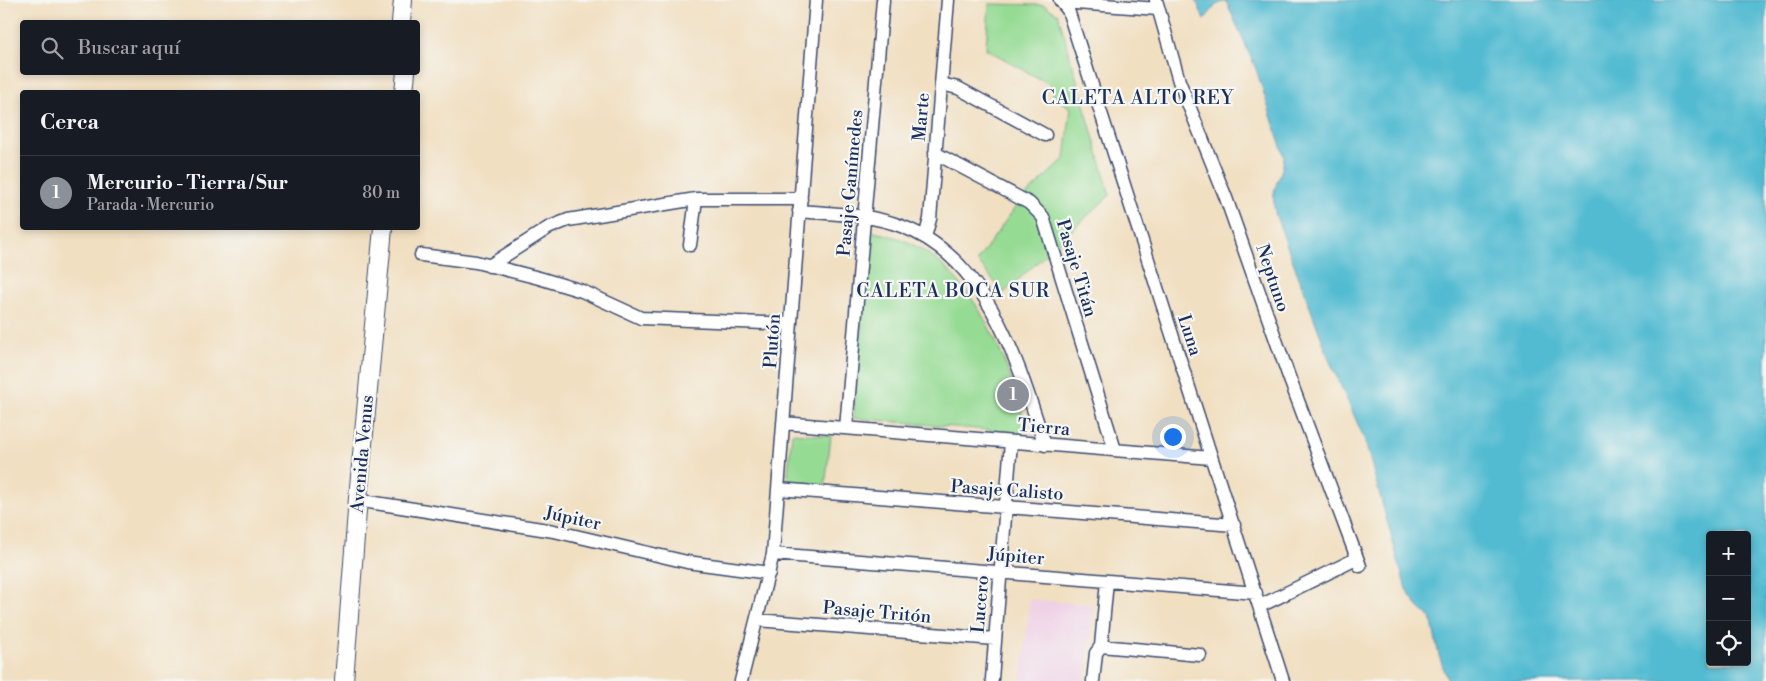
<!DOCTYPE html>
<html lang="es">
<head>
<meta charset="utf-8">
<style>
	:root { --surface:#171b24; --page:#242831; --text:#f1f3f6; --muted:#9ea1a6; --line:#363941; --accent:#8c9099 }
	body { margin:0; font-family:"Libre Bodoni",serif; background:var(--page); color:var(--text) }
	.controls { position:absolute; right:15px; bottom:15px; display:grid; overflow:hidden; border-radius:5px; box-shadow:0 2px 8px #0003 }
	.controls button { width:45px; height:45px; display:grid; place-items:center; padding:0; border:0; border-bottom:1px solid var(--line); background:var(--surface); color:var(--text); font:25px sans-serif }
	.you { position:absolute; left:1172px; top:436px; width:18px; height:18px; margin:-12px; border:4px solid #fff; border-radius:50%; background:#1a73e8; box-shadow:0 0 0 8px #1a73e833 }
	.badge { display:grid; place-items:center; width:32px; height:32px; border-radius:50%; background:var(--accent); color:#fff; font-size:16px; font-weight:700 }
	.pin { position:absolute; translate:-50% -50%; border:2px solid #fff; box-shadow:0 1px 5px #0006 }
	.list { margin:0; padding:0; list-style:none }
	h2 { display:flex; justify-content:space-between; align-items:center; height:65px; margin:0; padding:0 20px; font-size:21px }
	h2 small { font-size:16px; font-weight:400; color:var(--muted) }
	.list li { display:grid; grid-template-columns:32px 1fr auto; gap:15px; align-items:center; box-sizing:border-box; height:75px; padding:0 20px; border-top:1px solid var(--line) }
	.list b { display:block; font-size:19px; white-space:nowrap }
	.list p { margin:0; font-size:16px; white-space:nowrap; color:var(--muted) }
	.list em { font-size:16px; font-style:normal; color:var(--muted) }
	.icon { flex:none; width:28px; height:28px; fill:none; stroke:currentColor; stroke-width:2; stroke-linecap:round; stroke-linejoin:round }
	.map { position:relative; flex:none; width:1766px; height:681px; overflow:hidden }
	.search { position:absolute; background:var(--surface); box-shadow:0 2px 8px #0003; left:20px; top:20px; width:400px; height:55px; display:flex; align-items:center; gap:12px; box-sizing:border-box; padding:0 18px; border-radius:5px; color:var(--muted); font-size:19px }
	.panel { position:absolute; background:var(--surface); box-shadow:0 2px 8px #0003; left:20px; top:90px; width:400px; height:140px; border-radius:5px }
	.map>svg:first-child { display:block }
	.built { fill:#efd0e6 }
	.green { fill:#96db94; stroke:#588579 }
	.water { fill:#53bbd1; stroke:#377598; fill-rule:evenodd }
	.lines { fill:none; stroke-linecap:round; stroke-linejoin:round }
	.street-casing { stroke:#3b496d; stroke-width:15 }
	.secondary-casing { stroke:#3b496d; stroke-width:20 }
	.street { stroke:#fff; stroke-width:12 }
	.secondary { stroke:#fff; stroke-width:18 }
	.labels { text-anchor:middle; stroke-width:4.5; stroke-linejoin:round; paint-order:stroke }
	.street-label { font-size:18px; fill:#1b2f5e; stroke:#f6f6f2 }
	.neighbourhood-label { font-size:19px; letter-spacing:1px; fill:#1b2f5e; stroke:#f6f6f2 }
</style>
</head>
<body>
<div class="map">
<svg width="1766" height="681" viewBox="0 0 1766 681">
	<rect width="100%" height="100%" fill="#f6f6f2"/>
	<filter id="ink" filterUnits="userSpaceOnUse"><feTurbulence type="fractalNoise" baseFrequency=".02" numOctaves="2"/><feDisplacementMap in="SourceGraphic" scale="10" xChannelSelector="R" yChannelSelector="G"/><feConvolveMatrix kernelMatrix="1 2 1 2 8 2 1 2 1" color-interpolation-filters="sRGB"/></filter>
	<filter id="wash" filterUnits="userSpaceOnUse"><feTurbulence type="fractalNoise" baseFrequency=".0096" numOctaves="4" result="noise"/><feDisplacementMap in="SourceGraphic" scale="20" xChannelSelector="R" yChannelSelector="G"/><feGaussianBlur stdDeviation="1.12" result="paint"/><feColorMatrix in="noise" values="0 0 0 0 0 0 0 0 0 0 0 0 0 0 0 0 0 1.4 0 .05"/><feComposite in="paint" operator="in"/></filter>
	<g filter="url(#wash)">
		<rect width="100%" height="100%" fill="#f1dfc1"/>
		<path class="built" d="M1030,599L1094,605L1085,681H1021Z"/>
		<path class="green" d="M989,4L1044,5L1058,14L1110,195L1004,293L977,261L1019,202L1065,158L1071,108L1054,97L1051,85L986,49Z
			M869,231C884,234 899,237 912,244C978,278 1006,358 1025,424L1024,431L1021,433L853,418Z
			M792,433L831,436L825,487L787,484Z"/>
		<path class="water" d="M1196,0H1766V681H1448L1439,656L1431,618L1418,607L1406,589L1364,438L1331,364L1276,216C1268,185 1282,183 1284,156L1256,69L1226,1L1216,5L1204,20ZM1710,535H1747V662H1710Z"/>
	</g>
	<g filter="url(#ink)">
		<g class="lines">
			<g class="street-casing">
				<path id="street" d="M1060,0L1068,10L1283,681
					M1156,0L1179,81L1226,198L1289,377L1360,566
					M1062,2L1158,9
					M941,84L958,88L1045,135
					M935,153L1029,203L1043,217L1115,450
					M799,211C833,214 869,214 901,226C989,258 1018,364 1045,445
					M925,237L930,219L948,0
					M690,245L696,199
					M421,255L476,262L539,278L582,291L641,318L791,324
					M489,266L548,228L568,220L696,199H801
					M783,423L1211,458
					M846,428L883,0
					M778,489L1234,525
					M369,502L554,531L687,562L769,573
					M773,554L1256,593
					M1260,606L1356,559
					M757,620L995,639
					M1101,646L1200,655
					M992,679L1011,442
					M741,681L773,554L816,0
					M1093,681L1096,653L1101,646L1107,581"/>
			</g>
			<g class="secondary-casing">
				<path id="secondary" d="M401,22L403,0
					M404,92L406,72
					M344,681L358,498L383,228"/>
			</g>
			<use href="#street" class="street"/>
			<use href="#secondary" class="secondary"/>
		</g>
	</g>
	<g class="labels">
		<g class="street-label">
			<text transform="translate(921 117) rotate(-85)" y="6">Marte</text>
			<text transform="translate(850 183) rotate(-85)" y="6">Pasaje Ganímedes</text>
			<text transform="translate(1077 268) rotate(73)" y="6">Pasaje Titán</text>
			<text transform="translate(1273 278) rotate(71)" y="6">Neptuno</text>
			<text transform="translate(1190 335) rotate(72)" y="6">Luna</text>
			<text transform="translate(772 341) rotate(-86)" y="6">Plutón</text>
			<text transform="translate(1044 427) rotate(5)" y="6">Tierra</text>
			<text transform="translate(362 454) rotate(-85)" y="6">Avenida Venus</text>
			<text transform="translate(1007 490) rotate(4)" y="6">Pasaje Calisto</text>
			<text transform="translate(573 518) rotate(12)" y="6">Júpiter</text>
			<text transform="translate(1016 556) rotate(5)" y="6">Júpiter</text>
			<text transform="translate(980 604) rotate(-85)" y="6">Lucero</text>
			<text transform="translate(877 612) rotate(5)" y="6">Pasaje Tritón</text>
		</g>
		<g class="neighbourhood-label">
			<text x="1138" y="104">CALETA ALTO REY</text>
			<text x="953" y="297">CALETA BOCA SUR</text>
		</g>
	</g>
</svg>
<div class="controls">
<button>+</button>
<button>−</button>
<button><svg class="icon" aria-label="locate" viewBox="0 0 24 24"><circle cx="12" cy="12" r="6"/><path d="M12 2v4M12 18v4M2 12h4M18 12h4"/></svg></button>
</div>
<div class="you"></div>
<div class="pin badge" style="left:1013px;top:395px">1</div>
<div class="search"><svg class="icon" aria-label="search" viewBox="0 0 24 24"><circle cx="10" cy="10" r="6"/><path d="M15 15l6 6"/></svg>Buscar aquí</div>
<section class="panel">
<h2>Cerca<small></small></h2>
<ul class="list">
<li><span class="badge">1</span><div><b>Mercurio - Tierra / Sur</b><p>Parada · Mercurio</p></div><em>80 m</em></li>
</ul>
</section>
</div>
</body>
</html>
